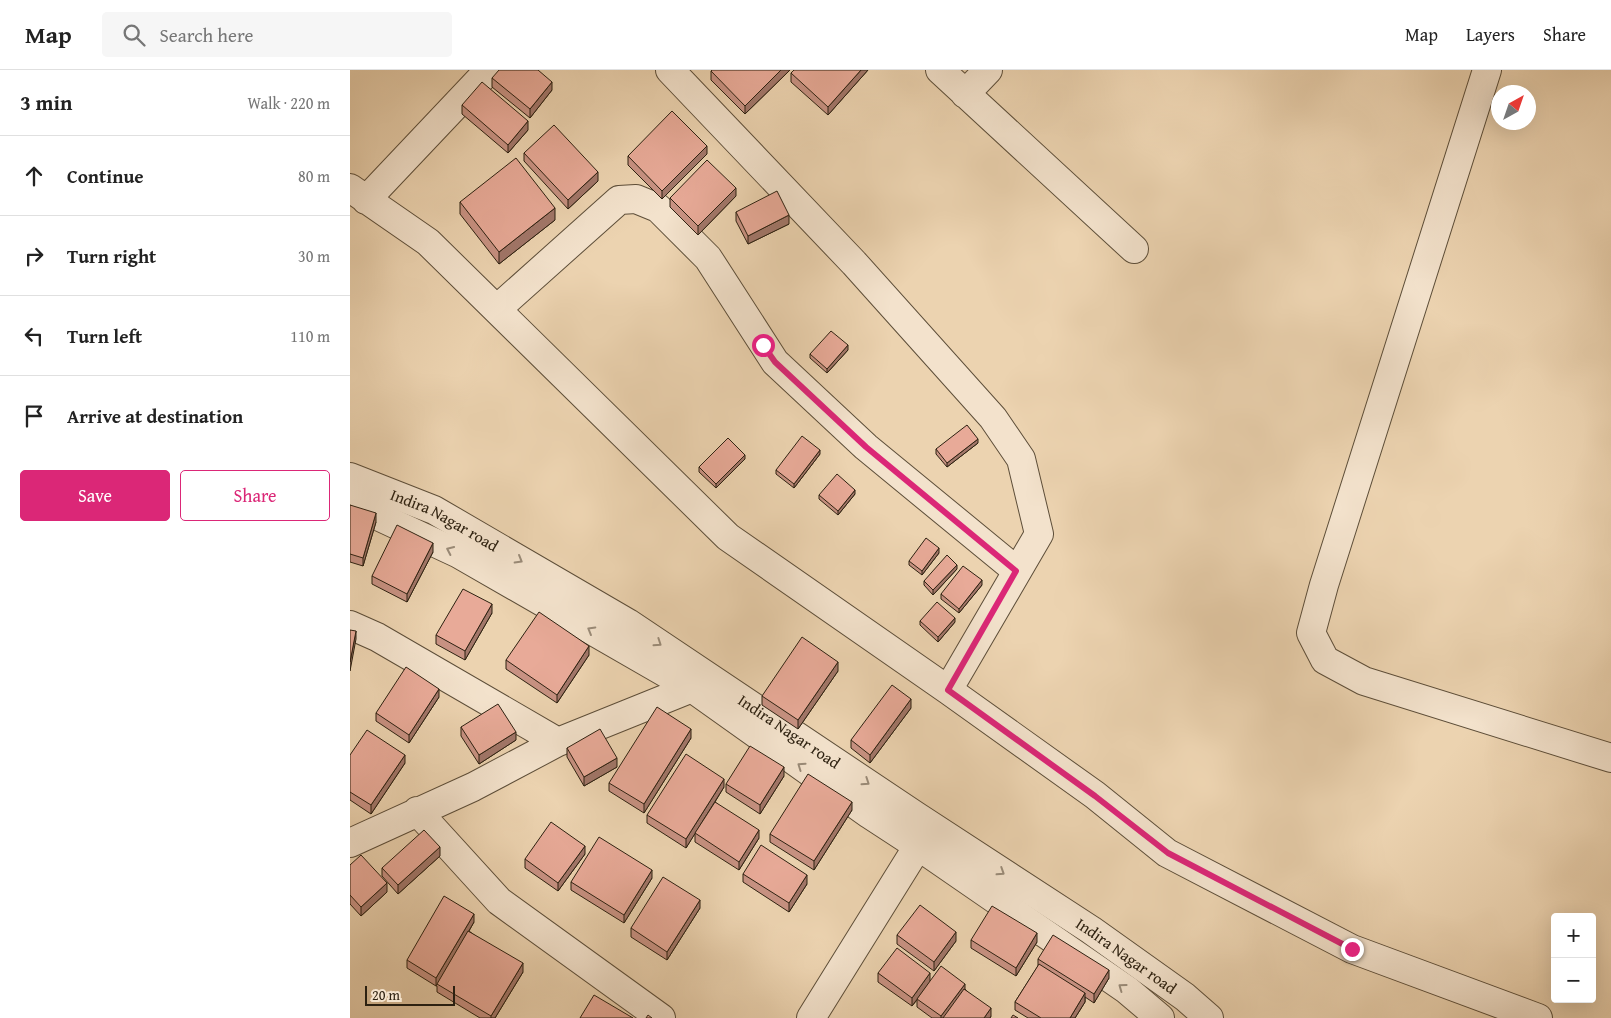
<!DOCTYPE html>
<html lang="en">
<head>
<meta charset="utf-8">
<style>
	:root { --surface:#fff; --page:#f6f6f6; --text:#222; --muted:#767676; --line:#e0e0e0; --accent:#db2777 }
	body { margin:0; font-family:"Gentium Book Plus",serif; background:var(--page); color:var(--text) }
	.controls { position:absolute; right:15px; bottom:15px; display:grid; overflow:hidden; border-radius:5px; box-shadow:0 5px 20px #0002 }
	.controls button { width:45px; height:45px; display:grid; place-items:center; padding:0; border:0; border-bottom:1px solid var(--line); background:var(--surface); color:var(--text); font:25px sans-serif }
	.compass { position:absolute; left:1141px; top:15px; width:45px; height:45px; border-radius:50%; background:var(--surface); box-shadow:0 5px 20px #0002; rotate:40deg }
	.scale { position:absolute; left:15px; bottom:12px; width:90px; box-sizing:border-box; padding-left:5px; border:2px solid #2d2111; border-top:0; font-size:14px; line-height:18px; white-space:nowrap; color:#2d2111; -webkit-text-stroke:4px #f3e2cc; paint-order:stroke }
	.stop { position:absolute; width:15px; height:15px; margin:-11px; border:4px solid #db2777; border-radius:50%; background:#fff }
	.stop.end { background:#db2777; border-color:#fff; box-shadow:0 1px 5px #0008 }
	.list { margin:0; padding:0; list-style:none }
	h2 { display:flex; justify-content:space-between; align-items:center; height:65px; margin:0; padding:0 20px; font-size:21px }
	h2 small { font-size:16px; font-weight:400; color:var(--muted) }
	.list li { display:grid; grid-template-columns:32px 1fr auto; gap:15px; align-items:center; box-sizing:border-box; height:80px; padding:0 20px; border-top:1px solid var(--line) }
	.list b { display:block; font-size:19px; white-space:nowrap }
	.list em { font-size:16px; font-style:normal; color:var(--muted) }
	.actions { display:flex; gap:10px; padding:15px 20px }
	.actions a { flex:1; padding:11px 0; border:1px solid var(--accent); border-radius:5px; text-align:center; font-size:18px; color:var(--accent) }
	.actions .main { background:var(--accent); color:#fff }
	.icon { flex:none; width:28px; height:28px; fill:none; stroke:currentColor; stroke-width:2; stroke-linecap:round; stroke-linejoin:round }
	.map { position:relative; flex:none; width:1261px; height:948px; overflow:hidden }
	header { display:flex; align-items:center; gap:30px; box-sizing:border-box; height:70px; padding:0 25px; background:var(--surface); border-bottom:1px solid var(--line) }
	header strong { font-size:24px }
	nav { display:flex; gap:28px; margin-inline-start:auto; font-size:18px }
	.search { width:350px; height:45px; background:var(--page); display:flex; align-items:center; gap:12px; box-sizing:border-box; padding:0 18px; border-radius:5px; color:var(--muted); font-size:19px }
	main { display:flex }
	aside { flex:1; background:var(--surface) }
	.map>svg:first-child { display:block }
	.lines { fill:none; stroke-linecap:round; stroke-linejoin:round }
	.minor-casing { stroke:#5d4e39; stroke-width:30 }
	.tertiary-casing { stroke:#5d4e39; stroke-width:30 }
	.minor { stroke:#f3e2cc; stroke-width:28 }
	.tertiary { stroke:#f3e2cc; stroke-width:28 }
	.wall { fill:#c89283; stroke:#2d2111 }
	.shaded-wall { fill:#a2776a; stroke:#2d2111 }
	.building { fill:#e8aa98; stroke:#2d2111 }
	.oneway { stroke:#9a8b78 }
	.route { stroke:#db2777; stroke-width:6 }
	.labels { text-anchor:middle; stroke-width:4; stroke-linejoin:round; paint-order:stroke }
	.street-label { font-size:16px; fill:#2d2111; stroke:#f3e2cc }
</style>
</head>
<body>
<header>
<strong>Map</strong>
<div class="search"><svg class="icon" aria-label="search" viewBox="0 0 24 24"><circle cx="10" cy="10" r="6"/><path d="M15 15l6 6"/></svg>Search here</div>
<nav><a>Map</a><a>Layers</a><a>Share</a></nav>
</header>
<main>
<aside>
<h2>3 min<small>Walk · 220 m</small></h2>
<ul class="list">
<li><svg class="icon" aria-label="ahead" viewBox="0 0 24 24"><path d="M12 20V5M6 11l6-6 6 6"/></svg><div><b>Continue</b></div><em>80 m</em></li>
<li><svg class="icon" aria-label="right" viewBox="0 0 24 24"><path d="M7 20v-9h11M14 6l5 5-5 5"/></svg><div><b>Turn right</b></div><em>30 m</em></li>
<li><svg class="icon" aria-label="left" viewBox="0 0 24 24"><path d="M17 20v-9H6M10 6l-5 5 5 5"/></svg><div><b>Turn left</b></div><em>110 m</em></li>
<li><svg class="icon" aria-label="arrive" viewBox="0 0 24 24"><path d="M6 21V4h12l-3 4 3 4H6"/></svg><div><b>Arrive at destination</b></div></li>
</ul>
<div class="actions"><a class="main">Save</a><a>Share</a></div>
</aside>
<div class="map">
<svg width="1261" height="948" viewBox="0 0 1261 948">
	<rect width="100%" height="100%" fill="#ecd3b0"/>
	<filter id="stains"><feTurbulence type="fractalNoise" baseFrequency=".004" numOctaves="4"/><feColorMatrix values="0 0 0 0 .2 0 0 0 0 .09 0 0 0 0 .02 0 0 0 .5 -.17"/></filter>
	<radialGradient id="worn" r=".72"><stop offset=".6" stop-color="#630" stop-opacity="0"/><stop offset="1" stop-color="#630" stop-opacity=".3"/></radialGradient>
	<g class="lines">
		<g class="minor-casing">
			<path id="minor" d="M320,0L504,193L643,348L671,389L689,464L598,620
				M590,0L784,179
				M1137,0L974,515L961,563L975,590L1014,611L1261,688
				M615,24L638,0
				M0,118L78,172L378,467L598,620L745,725L817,783L1002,879L1188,948
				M16,130L139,0
				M147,239L269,130L286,129L308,138L358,188L425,292L516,377L667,501
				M0,555L27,567L208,672
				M67,741L149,831L311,948
				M0,773L123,717L208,672L342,618
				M461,948L568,776"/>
		</g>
		<g class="tertiary-casing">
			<g id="tertiary">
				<path id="s1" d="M0,407L84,440L278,553L566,746L741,860L835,927L859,948"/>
				<path d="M0,433L109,484L342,618L519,744L568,776L777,920L810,948"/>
			</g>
		</g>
		<use href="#minor" class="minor"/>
		<use href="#tertiary" class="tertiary"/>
	</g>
	<path class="wall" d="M440,0L395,44L361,10V1Z
		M518,0L478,45L441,12V3Z
		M142,8L202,20L180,48L142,17Z
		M112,35L178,60L158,83L112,44Z
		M174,83L248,111L218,139L174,91Z
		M357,84L312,129L278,95V86Z
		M386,126L348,165L320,137V128Z
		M110,132L205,150L149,194L110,144Z
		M386,142L439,154L398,174L386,151Z
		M498,280L477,303L460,288V284Z
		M628,373L597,397L586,384V379Z
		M470,384L444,418L426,404V400Z
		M395,389L366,418L349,402V397Z
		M505,424L488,445L469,429V425Z
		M0,435L26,452L13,496L0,492Z
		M83,482L57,532L22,514V506Z
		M589,483L572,505L559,495V491Z
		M607,499L583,525L574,515V511Z
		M632,515L609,543L591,529V524Z
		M142,543L115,590L86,574V565Z
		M570,551L605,552L588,572L570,555Z
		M239,585L207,633L156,599V590Z
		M488,601L448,659L412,635V626Z
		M89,627L59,673L26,651V643Z
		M561,638L520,693L501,678V670Z
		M111,657L166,670L129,694L111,666Z
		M341,668L294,743L259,721V713Z
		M217,678L267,697L234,716L217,687Z
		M0,685L55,693L21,744L0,730Z
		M434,706L410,744L376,722V714Z
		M374,717L365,732L409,768L389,800L345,772V763L355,747L336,778L297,753V745Z
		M502,740L464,800L420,772V764Z
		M235,784L208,821L175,798V789Z
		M90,786L48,824L32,806V798Z
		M0,795L37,822L11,846L0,834Z
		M393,804L457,814L439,842L393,812Z
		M302,808L274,853L221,820V812Z
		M350,838L317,890L281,867V858Z
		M124,852L119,861L173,902L145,948H130L87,922V916H86L57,898V890Z
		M547,865L606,871L584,901L547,874Z
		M621,870L687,872L666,906L621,878Z
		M688,889L759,908L744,933L735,927V932L725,948H678L665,940V932L688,896Z
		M528,903L580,911L615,919L641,946L640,948H582L567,937V930L562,936L528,912Z"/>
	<path class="shaded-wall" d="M431,0H440L395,44V36Z
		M511,0H518L478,45V37Z
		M202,12V20L180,48V39Z
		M178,51V60L158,83V75Z
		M357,76V84L312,129V121Z
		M248,102V111L218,139V130Z
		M386,118V126L348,165V156Z
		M205,138V150L149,194V182Z
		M439,145V154L398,174V166Z
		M498,275V280L477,303V299Z
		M628,369V373L597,397V393Z
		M470,380V384L444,418V414Z
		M395,385V389L366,418V414Z
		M505,420V424L488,445V441Z
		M26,443V452L13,496V488Z
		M83,473V482L57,532V524Z
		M589,478V483L572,505V501Z
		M607,495V499L583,525V520Z
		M632,510V515L609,543V539Z
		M142,534V543L115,590V581Z
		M605,548V552L588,572V567Z
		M6,561V569L0,601V592Z
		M239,576V585L207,633V625Z
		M488,592V601L448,659V650Z
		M89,619V627L59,673V665Z
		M561,629V638L520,693V685Z
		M341,659V668L294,743V734Z
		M166,662V670L129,694V685Z
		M55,685V693L21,744V735Z
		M267,688V697L234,716V707Z
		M434,697V706L410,744V735Z
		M374,709V717L336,778V769Z
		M502,732V740L464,800V791Z
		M409,760V768L389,800V792Z
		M235,776V784L208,821V813Z
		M90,777V786L48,824V815Z
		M302,800V808L274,853V845Z
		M457,805V814L439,842V833Z
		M37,813V822L11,846V837Z
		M350,830V838L317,890V882Z
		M124,844V852L88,914H87L86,916V908Z
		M606,862V871L584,901V892Z
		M687,863V872L666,906V898Z
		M173,893V902L145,948H141V946Z
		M759,900V908L744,933V924Z
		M580,903V912L562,936V928Z
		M615,914V923L596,948H591V946Z
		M735,923V932L725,948H720Z
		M641,938V946L640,948H634Z"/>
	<path class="building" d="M149,0H188L202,12L180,39L142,8Z
		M362,0H431L395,36L361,1Z
		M444,0H511L478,37L441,3Z
		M132,12L178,51L158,75L112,35Z
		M322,41L357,76L312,121L278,86Z
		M204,55L248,102L218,130L174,83Z
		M166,88L205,138L149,182L110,132Z
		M357,90L386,118L348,156L320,128Z
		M427,121L439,145L398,166L386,142Z
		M481,261L498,275L477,299L460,284Z
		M617,355L628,369L597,393L586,379Z
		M452,366L470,380L444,414L426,400Z
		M378,368L395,385L366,414L349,397Z
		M487,404L505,420L488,441L469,425Z
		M0,435L26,443L13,488L0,484Z
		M47,455L83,473L57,524L22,506Z
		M576,468L589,478L572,501L559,491Z
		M597,485L607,495L583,520L574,511Z
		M613,496L632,510L609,539L591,524Z
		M113,519L142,534L115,581L86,565Z
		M587,532L605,548L588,567L570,551Z
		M189,542L239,576L207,625L156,590Z
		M0,560L6,561L0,592Z
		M452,567L488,592L448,650L412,626Z
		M56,597L89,619L59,665L26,643Z
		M542,615L561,629L520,685L501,670Z
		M148,634L166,662L129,685L111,657Z
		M307,637L341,659L294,734L259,713Z
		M250,659L267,688L234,707L217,678Z
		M17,660L55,685L21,735L0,722V685Z
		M400,676L434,697L410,735L376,714Z
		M336,684L374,709L336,769L297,745Z
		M458,704L502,732L464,791L420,764Z
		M365,732L409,760L389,792L345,763Z
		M201,752L235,776L208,813L175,789Z
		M74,760L90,777L48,815L32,798Z
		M249,767L302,800L274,845L221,812Z
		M411,775L457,805L439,833L393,804Z
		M11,785L37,813L11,837L0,825V795Z
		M313,807L350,830L317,882L281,858Z
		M94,826L124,844L86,908L57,890Z
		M570,835L606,862L584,892L547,865Z
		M642,836L687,863L666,898L621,870Z
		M118,861L173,893L141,946L87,914Z
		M703,865L759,900L744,924L688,889Z
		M547,878L580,903L562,928L528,903Z
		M689,894L735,923L720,948H691L665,932Z
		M591,896L615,914L591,946L567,929Z
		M614,919L641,938L634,948H593Z
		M244,925L283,948H230Z
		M298,945L302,948H296Z
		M663,945L668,948H661Z"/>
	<defs><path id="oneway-chevron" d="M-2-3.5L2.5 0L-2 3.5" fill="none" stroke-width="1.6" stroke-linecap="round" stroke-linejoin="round" transform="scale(1.25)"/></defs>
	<g class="oneway">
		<use href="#oneway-chevron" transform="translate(100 480) rotate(-155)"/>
		<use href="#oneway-chevron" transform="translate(169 490) rotate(30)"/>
		<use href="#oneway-chevron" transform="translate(241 560) rotate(-150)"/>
		<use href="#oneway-chevron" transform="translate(308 573) rotate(34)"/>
		<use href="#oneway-chevron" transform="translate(451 696) rotate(-145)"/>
		<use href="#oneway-chevron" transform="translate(516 712) rotate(34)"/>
		<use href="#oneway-chevron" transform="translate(651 802) rotate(33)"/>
		<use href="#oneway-chevron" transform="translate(772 917) rotate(-144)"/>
	</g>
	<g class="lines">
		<path class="route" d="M413,275L425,292L516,377L666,501L598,620L745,726L818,783L1002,879"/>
	</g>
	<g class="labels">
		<g class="street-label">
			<text dy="6" stroke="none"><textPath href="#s1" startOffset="104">Indira Nagar road</textPath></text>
			<text dy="6" stroke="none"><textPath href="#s1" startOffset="509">Indira Nagar road</textPath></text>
			<text dy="6" stroke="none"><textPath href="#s1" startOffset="914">Indira Nagar road</textPath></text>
		</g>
	</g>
	<rect width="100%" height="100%" filter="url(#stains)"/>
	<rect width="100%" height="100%" fill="url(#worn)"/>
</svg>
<div class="controls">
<button>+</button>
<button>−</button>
</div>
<svg class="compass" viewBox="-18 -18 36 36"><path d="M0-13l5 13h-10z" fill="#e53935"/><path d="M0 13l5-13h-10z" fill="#767676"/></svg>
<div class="scale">20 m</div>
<div class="stop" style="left:413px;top:275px"></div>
<div class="stop end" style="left:1002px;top:879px"></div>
</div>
</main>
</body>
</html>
